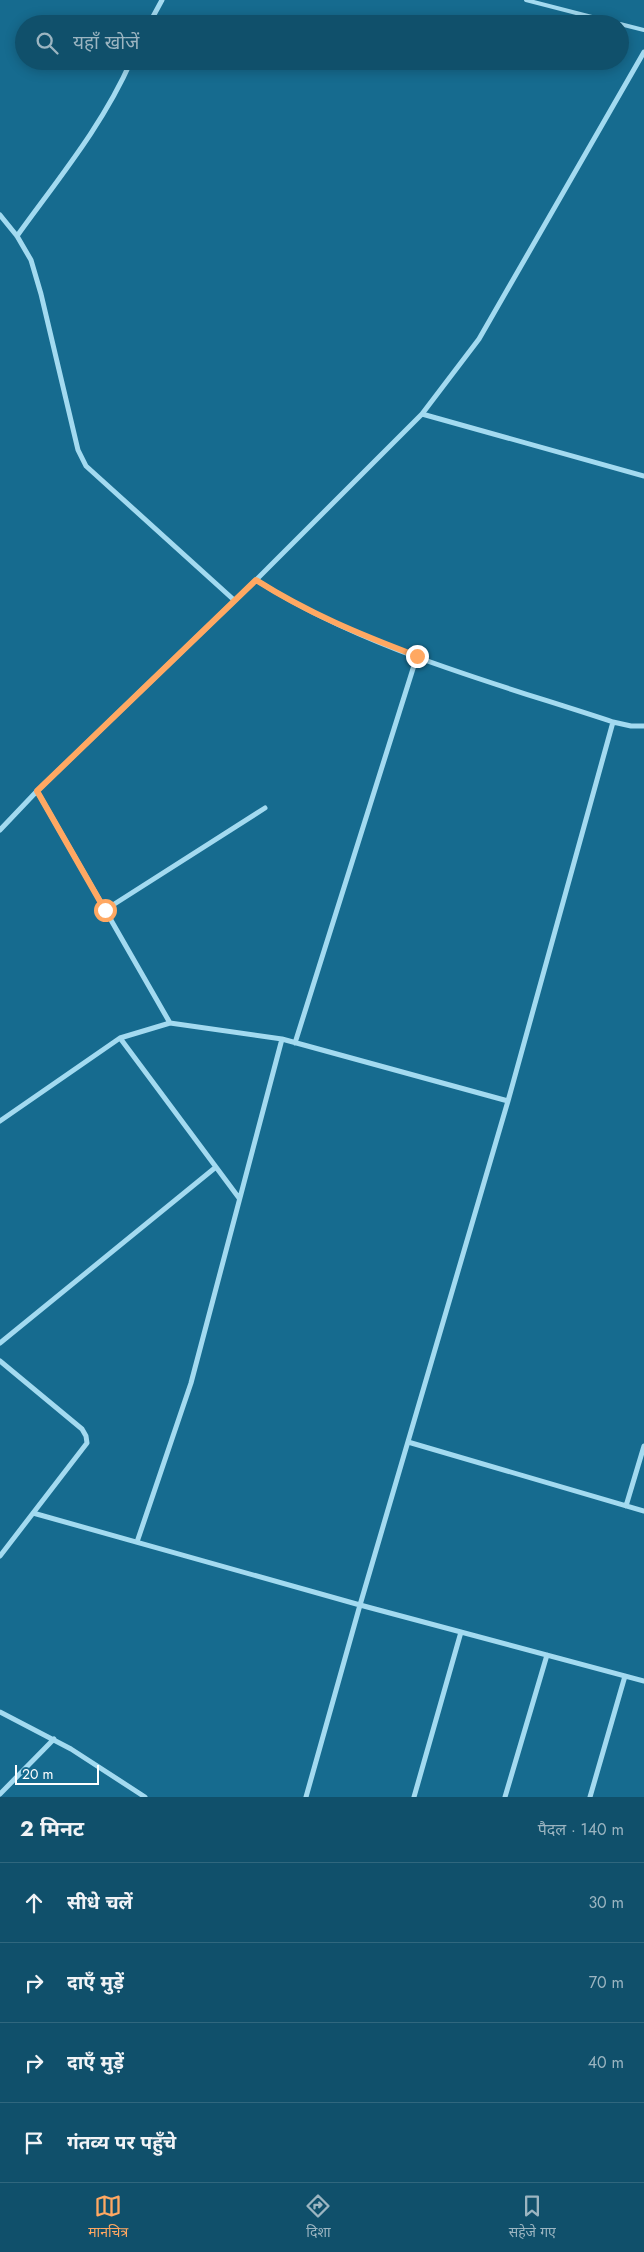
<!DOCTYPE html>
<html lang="hi">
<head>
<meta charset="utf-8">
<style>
	:root { --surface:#10506b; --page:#195771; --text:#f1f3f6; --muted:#9cb5c1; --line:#30677e; --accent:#ffa862 }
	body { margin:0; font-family:Jost,"Noto Sans Devanagari",sans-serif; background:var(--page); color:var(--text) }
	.scale { position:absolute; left:15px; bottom:12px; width:84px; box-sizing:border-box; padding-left:5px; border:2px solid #fff; border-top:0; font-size:14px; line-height:18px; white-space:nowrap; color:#fff; -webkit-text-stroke:4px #166b8f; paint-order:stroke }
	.stop { position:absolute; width:15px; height:15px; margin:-11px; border:4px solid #ffa862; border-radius:50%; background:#fff }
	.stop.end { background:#ffa862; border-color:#fff; box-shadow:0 1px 5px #0008 }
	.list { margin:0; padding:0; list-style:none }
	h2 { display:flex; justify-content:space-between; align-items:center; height:65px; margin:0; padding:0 20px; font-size:21px }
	h2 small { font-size:16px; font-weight:400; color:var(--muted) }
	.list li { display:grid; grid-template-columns:32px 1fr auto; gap:15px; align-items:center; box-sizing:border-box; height:80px; padding:0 20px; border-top:1px solid var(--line) }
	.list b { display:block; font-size:19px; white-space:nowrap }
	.list em { font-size:16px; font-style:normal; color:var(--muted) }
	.icon { flex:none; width:28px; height:28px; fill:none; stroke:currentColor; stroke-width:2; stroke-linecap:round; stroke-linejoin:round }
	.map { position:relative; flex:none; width:644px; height:1797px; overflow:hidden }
	.search { position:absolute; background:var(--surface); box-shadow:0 2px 12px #0003; left:15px; right:15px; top:15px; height:55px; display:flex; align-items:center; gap:12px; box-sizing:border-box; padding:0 18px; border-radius:28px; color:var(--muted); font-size:19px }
	.sheet { height:385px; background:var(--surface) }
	nav { display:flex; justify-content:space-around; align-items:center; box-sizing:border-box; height:70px; border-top:1px solid var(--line); background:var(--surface); font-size:14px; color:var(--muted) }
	nav a { display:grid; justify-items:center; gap:2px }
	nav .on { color:var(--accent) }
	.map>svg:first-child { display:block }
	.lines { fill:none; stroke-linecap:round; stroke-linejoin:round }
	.service { stroke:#a3daf0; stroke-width:4 }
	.minor { stroke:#a3daf0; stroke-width:5 }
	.route { stroke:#ffa862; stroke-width:6 }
</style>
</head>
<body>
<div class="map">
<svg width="644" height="1797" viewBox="0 0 644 1797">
	<rect width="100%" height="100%" fill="#166b8f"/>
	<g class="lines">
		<path class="service" d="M526,0L619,24
			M620,24L644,30"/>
		<path class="minor" d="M149,24L162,0
			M0,215L17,236L31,260L41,294L78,450L86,466L234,600
			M17,236C58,179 103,125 131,61
			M422,414L644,476
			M256,580C364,649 492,682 613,722
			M37,791L170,1023L282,1039L508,1101
			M0,830L37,791L256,580L422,414L479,339L644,52
			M105,910L265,808
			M120,1038L239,1198
			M295,1043L417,656
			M0,1121L120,1038L170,1023
			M0,1343L216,1167
			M0,1361L82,1429L86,1436L87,1443L0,1556
			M408,1442L644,1511
			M626,1506L644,1446
			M33,1513L360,1605L644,1681
			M137,1542L191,1383L282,1039
			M0,1712L71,1749L145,1797
			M0,1794L54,1739
			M306,1797L360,1605L508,1101L613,722L631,726H644
			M414,1797L461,1632
			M505,1797L547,1655
			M590,1797L625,1676"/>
	</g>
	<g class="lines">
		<path class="route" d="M105,910L37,791L256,580C308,613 359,634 417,656"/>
	</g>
</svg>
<div class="scale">20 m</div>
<div class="stop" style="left:105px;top:910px"></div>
<div class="stop end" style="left:417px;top:656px"></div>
<div class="search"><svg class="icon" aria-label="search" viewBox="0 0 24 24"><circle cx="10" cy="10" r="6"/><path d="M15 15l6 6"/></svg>यहाँ खोजें</div>
</div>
<section class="sheet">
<h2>2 मिनट<small>पैदल · 140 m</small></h2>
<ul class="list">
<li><svg class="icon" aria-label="ahead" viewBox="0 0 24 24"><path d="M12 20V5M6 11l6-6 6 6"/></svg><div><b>सीधे चलें</b></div><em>30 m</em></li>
<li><svg class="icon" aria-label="right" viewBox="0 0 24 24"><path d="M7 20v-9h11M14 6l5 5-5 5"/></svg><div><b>दाएँ मुड़ें</b></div><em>70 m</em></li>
<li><svg class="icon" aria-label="right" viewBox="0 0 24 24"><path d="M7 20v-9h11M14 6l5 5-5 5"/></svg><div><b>दाएँ मुड़ें</b></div><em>40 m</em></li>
<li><svg class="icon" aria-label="arrive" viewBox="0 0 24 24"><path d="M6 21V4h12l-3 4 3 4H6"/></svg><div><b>गंतव्य पर पहुँचे</b></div></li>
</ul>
</section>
<nav>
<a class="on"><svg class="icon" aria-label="map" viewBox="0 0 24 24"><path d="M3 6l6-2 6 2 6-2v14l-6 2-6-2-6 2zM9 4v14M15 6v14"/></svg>मानचित्र</a>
<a><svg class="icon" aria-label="directions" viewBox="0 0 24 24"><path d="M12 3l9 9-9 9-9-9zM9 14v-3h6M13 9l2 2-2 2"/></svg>दिशा</a>
<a><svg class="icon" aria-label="saved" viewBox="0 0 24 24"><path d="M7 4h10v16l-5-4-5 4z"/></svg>सहेजे गए</a>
</nav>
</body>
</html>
